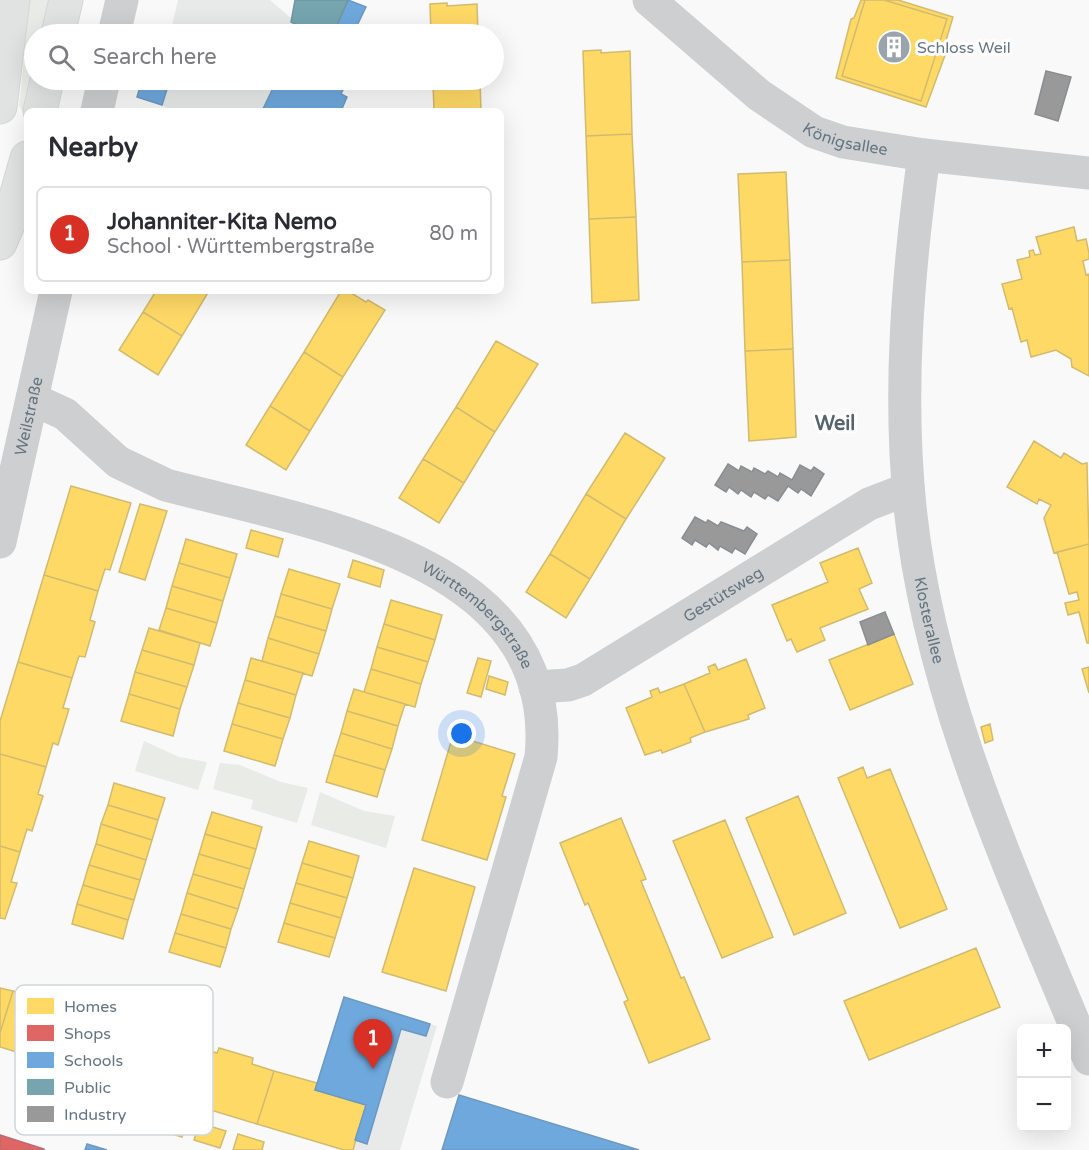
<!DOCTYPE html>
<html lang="en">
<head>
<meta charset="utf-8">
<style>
	:root { --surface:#fff; --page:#f7f7f7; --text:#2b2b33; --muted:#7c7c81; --line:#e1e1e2; --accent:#d93025 }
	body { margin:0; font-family:"Varela Round",sans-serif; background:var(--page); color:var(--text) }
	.controls { position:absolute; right:18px; bottom:18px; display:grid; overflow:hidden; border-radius:9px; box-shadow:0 6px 24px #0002 }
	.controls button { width:54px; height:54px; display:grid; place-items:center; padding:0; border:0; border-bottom:2px solid var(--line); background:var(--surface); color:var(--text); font:30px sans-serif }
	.you { position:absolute; left:462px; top:734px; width:21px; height:21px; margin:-15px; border:4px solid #fff; border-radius:50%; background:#1a73e8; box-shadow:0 0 0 9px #1a73e833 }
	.badge { display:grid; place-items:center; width:39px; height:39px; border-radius:50%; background:var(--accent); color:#fff; font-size:20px; font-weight:700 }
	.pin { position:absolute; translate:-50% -50px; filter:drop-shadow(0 2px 3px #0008) }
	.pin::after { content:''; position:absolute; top:32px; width:21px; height:18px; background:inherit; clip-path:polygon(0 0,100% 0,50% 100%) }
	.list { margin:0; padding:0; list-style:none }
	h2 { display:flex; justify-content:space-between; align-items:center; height:78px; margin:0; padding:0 24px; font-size:26px }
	h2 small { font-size:20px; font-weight:400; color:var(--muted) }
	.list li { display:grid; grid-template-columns:39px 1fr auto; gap:18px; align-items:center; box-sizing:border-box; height:96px; margin:0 12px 12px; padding:0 12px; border:2px solid var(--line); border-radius:9px }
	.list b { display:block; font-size:22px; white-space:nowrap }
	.list p { margin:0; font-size:20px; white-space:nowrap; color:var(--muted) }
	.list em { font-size:20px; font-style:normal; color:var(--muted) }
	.icon { flex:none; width:33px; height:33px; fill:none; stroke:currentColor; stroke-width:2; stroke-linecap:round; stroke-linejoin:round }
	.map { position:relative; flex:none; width:1089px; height:1150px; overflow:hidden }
	.search { position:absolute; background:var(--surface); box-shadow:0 6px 24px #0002; left:24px; top:24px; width:480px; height:66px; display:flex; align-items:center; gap:15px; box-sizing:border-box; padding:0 21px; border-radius:33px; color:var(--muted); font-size:22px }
	.panel { position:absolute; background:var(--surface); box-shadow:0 6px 24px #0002; left:24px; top:108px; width:480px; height:186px; border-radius:9px }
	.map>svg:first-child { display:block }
	.built { fill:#e8e9e9 }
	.green { fill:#e8ebe6 }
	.homes { fill:#ffd966; stroke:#d1bb6f; stroke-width:1.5 }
	.shops { fill:#e06666; stroke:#bb6b6f; stroke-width:1.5 }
	.schools { fill:#6fa8dc; stroke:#6c99c1; stroke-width:1.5 }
	.public { fill:#76a5af; stroke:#7197a2; stroke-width:1.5 }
	.industry { fill:#999; stroke:#898e92; stroke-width:1.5 }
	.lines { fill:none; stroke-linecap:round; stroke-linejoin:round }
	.trunk-casing { stroke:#d5d6d6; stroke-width:35 }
	.minor { stroke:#cecfd0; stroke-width:33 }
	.tertiary { stroke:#cecfd0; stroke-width:33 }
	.trunk { stroke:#e1e2e2; stroke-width:33 }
	.labels { text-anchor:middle; stroke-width:6; stroke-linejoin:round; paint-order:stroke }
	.poi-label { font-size:16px; fill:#657683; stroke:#fff; text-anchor:start }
	.street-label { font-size:16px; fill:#657683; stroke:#fff }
	.quarter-label { font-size:20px; font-weight:bold; fill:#57646e; stroke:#fff }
	.key { fill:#fff; stroke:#d1d6da; stroke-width:1.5 }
	.key-label { font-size:16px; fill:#657683 }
</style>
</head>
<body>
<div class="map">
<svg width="1089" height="1150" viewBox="0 0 1089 1150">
	<rect width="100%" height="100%" fill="#f9f9f9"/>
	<path class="built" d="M178,0H270L292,19V22L323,34H170Z
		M159,80H348L342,93L347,97L341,111H172L162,105L167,86L158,83Z
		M344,997L437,1026L400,1150H353L315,1090Z"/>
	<path class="green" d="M30,0H53L45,34H34V77L23,112L19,106Z
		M144,741L179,757L207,762L198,790L135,771Z
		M220,763L240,765L281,782L308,788L297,823L251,809L253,800L213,789Z
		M320,792L364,811L395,816L386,848L311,825Z"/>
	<path class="homes" d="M861,0H898L953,17L944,47L947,50L926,107L836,78L851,19L854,18Z
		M865,0H884L947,19L921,101L842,76Z
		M447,3V6L477,4L478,34H431L430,4Z
		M601,50V53L630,51L632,134L586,136L583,51Z
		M433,80H480V81L433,83Z
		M480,81L481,111H434L433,83Z
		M632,134L636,217L589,219L586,136Z
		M786,172L790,260L742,262L738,174Z
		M636,217L639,300L592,303L589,219Z
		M1074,227L1077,241L1086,239L1089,253V259L1083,261L1086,275L1089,274V376L1072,367L1071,359L1056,350L1031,357L1027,340L1021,342L1012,308L1009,309L1002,284L1022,279L1017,260L1030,257L1029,251L1033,250L1035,255L1041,254L1036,237Z
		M790,260L793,349L745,351L742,262Z
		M156,291H209L182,336L143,312Z
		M341,291H348L366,302L368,300L385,310L343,377L304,352Z
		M143,312L182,336L158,375L119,350Z
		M496,341L538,364L495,432L456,407Z
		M793,349L796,437L749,441L745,351Z
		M304,352L343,377L310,431L270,406Z
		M270,406L310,431L286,470L246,445Z
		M456,407L495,432L464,483L423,459Z
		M625,433L665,458L626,519L586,494Z
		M1034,441L1061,458L1064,453L1082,464L1087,463L1089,544L1054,553L1044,518L1051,505L1039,499L1037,504L1007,487Z
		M423,459L464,483L439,523L399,498Z
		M71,486L131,503L110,570L105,569L98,591L44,575Z
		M586,494L626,519L590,579L550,554Z
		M140,504L167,511L145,580L119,572Z
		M251,530L283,539L278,557L246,548Z
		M186,539L237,554L230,578L179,563Z
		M1089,544V643H1087L1079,612L1068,615L1065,603L1079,600L1077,592L1069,594L1057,552Z
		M858,548L872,583L859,589L868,609L820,628L825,640L797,652L791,639L787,641L772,605L828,582L820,563Z
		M550,554L590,579L566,618L526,592Z
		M353,560L384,570L380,587L348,577Z
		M179,563L230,578L223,601L172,586Z
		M289,569L340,584L332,609L281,594Z
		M44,575L98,591L90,620L95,622L85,657L79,656L72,678L18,662Z
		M172,586L223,601L217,623L166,608Z
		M281,594L332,609L326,631L275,616Z
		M391,600L442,615L435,640L384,624Z
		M166,608L217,623L210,646L159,630Z
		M275,616L326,631L319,654L268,638Z
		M384,624L435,640L428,662L377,647Z
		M149,628L200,643L194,665L142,650Z
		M894,634L913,684L850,710L829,660Z
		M268,638L319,654L312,676L262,661Z
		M377,647L428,662L421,684L371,669Z
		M142,650L194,665L187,687L135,672Z
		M251,658L303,673L296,695L245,680Z
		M478,658L491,661L481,697L467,693Z
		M746,659L765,708L748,715L749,719L705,732L684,684L710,673L708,667L715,664L718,670Z
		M18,662L72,678L63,708L69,709L58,745L53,743L46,767L0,754V721Z
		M1089,667V693L1082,669Z
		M371,669L421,684L415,707L364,692Z
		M135,672L187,687L180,709L129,694Z
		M489,676L508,682L505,695L486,689Z
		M245,680L296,695L290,718L238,703Z
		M684,684L705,732L690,738L691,742L662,753L661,750L645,755L626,708L652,697L650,691L658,688L660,693Z
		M354,689L405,704L398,726L347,711Z
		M129,694L180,709L173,736L121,721Z
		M238,703L290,718L283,739L232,724Z
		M347,711L398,726L392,749L341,733Z
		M232,724L283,739L275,766L224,751Z
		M990,724L993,740L985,743L981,727Z
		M341,733L392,749L385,770L334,755Z
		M453,735L515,754L502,796L506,797L487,860L422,840Z
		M0,754L46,767L38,794L43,796L32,831L27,829L20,852L0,846Z
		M334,755L385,770L377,797L326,782Z
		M863,767L867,778L890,769L947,909L900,928L838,778Z
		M114,783L165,798L158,820L108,805Z
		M798,796L846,913L794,935L746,818Z
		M108,805L158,820L152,840L101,824Z
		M212,812L262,827L256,849L205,834Z
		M621,818L646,879L641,881L681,978L684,977L710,1039L649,1063L624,1002L628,1000L588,903L585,905L560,843Z
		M725,820L773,937L722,958L673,841Z
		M101,824L152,840L146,860L96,844Z
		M205,834L256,849L250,869L199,854Z
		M309,841L359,856L353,878L302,863Z
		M96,844L146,860L140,880L89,865Z
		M0,846L20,852L11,882L17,883L5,919L0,918Z
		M199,854L250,869L244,889L193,874Z
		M302,863L353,878L347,898L296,883Z
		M89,865L140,880L134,900L83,885Z
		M414,868L475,887L446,991L382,972Z
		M193,874L244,889L238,909L187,893Z
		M296,883L347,898L341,918L290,903Z
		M83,885L134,900L128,920L77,904Z
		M187,893L238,909L231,929L181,914Z
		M290,903L341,918L335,938L284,923Z
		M77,904L128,920L123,939L72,924Z
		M181,914L231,929L226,948L175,933Z
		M284,923L335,938L329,957L278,942Z
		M175,933L226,948L220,967L169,952Z
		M976,948L1000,1007L869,1060L844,1001Z
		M0,988L13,991L0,1033Z
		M13,991L42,1000L43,996L79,1006L78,1011L100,1018L83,1072L0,1047V1033Z
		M187,1044L217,1053L219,1048L253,1058L252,1064L274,1071L257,1124L171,1098Z
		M274,1071L317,1083L315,1090L366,1105L353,1150H344L257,1124Z
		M161,1111L187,1119L182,1137L156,1129Z
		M199,1123L226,1131L220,1148L194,1140Z
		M238,1134L264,1142L262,1150H233Z"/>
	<path class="shops" d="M0,1135L44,1149V1150H0Z"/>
	<path class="schools" d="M348,0L366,7L353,34H333Z
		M142,80L168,86L162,105L137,97Z
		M277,80H348L341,94L347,97L341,111H262Z
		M344,997L430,1024L426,1036L401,1029L367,1144L355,1140L366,1105L315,1090Z
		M459,1095L639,1150H442Z
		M87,1144L107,1150H85Z"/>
	<path class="public" d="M295,0H348L333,34L312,32L291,22Z"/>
	<path class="industry" d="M1046,71L1071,77L1058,121L1035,114Z
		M728,464L739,471L741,466L752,472L754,468L765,474L768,471L778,477L780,473L792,480L800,465L811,471L814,467L824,474L811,496L801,489L798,493L788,486L778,501L768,495L765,499L754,492L751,497L741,490L738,494L729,487L726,492L715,485Z
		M695,517L706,523L708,520L718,526L721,522L744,531L747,527L757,534L745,554L735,548L732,553L720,546L718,550L709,543L706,547L695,540L692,545L682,538Z
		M885,612L894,634L868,645L860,622Z"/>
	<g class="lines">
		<g class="trunk-casing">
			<path id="trunk" d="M58,34L66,0
				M0,107L13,0
				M40,111L47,80
				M0,243L9,222L27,158"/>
		</g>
		<g class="minor">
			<path id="s1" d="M649,0L759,95L814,132L843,142L924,155L1089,173"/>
			<path id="s2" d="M924,155C908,271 898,390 910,507C930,700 1016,881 1089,1059"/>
			<path id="s3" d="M32,399L65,414L118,462L166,485C308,523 560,557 541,757L447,1082"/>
			<path id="s4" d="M535,687L568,685L583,680L869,504L908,489"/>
		</g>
		<g class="tertiary">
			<path d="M114,34L122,0"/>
			<path d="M97,111L104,80"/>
			<path id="s5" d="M0,542L56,291"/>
		</g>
		<use href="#trunk" class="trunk"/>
	</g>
	<defs>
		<g id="building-disc" transform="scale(1.725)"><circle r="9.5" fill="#99a4ac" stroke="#fff"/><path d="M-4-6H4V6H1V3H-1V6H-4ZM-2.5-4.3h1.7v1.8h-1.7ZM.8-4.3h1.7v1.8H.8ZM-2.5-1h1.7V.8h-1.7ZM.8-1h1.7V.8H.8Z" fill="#fff"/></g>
	</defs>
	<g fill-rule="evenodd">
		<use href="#building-disc" x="894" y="47"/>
	</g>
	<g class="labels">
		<g class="poi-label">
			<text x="917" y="53">Schloss Weil</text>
		</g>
		<g class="street-label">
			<text dy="6" stroke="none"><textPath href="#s1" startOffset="244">Königsallee</textPath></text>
			<text dy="6" stroke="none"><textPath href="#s5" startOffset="129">Weilstraße</textPath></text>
			<text dy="6" stroke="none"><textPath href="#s4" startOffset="213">Gestütsweg</textPath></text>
			<text dy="6" stroke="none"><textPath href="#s3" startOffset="506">Württembergstraße</textPath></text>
			<text dy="6" stroke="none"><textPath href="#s2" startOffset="468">Klosterallee</textPath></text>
		</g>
		<g class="quarter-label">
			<text x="835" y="430">Weil</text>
		</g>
	</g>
	<rect x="15" y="985" width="198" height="150" rx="9" class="key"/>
	<rect x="27" y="998" width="27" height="16" fill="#ffd966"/>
	<rect x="27" y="1025" width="27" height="16" fill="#e06666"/>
	<rect x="27" y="1052" width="27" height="16" fill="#6fa8dc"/>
	<rect x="27" y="1079" width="27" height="16" fill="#76a5af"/>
	<rect x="27" y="1106" width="27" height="16" fill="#999"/>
	<g class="key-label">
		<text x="64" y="1012">Homes</text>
		<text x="64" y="1039">Shops</text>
		<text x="64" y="1066">Schools</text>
		<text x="64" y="1093">Public</text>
		<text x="64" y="1120">Industry</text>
	</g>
</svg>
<div class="controls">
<button>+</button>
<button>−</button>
</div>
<div class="you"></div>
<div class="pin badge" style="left:373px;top:1069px">1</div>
<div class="search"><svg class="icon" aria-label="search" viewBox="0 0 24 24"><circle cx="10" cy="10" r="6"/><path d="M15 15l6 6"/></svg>Search here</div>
<section class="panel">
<h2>Nearby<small></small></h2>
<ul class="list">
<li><span class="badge">1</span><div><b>Johanniter-Kita Nemo</b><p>School · Württembergstraße</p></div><em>80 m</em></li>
</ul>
</section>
</div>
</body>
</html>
